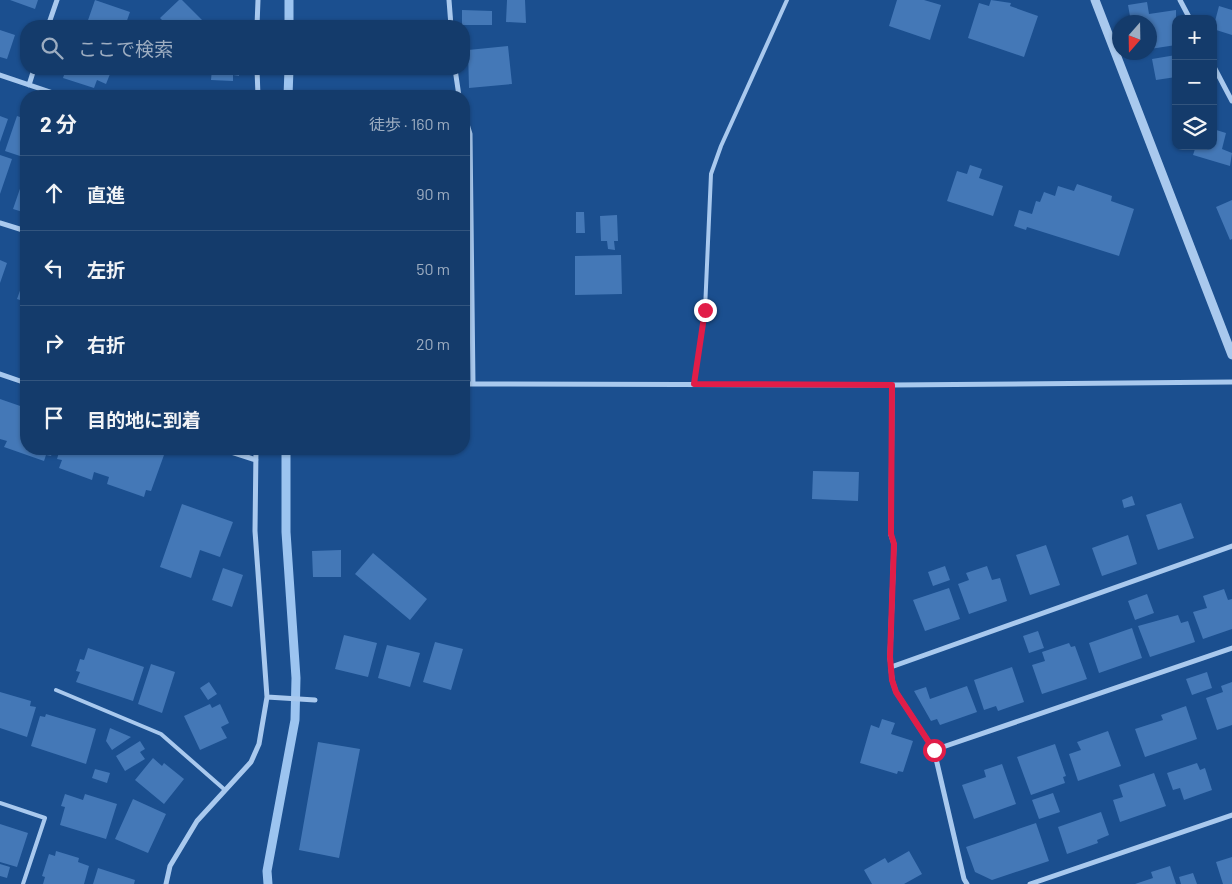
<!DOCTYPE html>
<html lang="ja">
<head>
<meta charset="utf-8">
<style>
	:root { --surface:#143b6b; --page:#214673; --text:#f1f3f6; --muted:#9dadc1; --line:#33557e }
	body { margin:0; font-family:Barlow,"Noto Sans JP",sans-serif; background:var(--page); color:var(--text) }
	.controls { position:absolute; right:15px; top:15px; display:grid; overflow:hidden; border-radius:10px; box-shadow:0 1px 4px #0004 }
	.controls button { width:45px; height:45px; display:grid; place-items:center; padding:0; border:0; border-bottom:1px solid var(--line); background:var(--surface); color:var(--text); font:25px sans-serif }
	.compass { position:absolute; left:1112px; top:15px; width:45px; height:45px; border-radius:50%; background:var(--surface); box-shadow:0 1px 4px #0004; rotate:200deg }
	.stop { position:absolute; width:15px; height:15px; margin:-11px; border:4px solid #e11d48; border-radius:50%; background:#fff }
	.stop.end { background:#e11d48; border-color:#fff; box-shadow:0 1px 5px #0008 }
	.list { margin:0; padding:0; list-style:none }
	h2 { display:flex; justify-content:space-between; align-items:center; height:65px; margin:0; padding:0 20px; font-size:21px }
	h2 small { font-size:16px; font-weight:400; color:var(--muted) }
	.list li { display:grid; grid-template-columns:32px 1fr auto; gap:15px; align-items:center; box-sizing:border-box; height:75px; padding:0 20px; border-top:1px solid var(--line) }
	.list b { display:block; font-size:19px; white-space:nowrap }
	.list em { font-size:16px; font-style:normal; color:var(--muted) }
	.icon { flex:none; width:28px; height:28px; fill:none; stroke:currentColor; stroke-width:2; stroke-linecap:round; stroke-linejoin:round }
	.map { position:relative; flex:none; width:1232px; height:884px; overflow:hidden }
	.search { position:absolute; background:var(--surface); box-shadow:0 1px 4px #0004; left:20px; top:20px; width:450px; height:55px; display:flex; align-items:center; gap:12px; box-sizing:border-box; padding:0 18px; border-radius:20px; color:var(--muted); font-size:19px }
	.panel { position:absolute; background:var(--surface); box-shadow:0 1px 4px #0004; left:20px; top:90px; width:450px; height:365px; border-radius:20px }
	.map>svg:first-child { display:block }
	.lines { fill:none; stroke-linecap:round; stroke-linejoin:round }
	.stream { stroke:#9cc4f0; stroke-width:9 }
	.building { fill:#4478b7 }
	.service { stroke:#a9c9ee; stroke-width:4 }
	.minor { stroke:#a9c9ee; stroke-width:5 }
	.tertiary { stroke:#a9c9ee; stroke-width:9 }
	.route { stroke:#e11d48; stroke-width:6 }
</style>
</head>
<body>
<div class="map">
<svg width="1232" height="884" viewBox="0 0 1232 884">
	<rect width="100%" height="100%" fill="#1b4f8f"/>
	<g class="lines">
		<path class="stream" d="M289,26V0
			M288,96L289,69
			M268,884L267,871L295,720L296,678L286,532V449"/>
	</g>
	<path class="building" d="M10,0H38L35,9Z
		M95,0L130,12L125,26H86Z
		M179,0H182L208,26H168L160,18Z
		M507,0H525L526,23L506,22Z
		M897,0H924L941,5L930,40L889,26Z
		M991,0L1011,3L1010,6L1038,16L1024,57L968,38L979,3L989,6Z
		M1147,2L1149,14L1176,10V45L1150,49V22H1131L1128,5Z
		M1219,6L1232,10V35L1213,29Z
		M462,10L492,11V25H462Z
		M0,30L15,35L7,59L0,57Z
		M508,46L512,84L469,88L468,50Z
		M1176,55V77L1156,80L1152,59Z
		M66,69H112L106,84L97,80L94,88L63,78Z
		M212,69H239V76L233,75V81L211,80Z
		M0,116L8,119L0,142Z
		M17,116L26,119V158L5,151Z
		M1213,129L1226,133L1222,149L1232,153L1230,166L1193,155L1196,146H1213Z
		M0,155L12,159L0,194Z
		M970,165L982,169L979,178L1003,186L993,216L947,201L957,171L967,174Z
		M23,180L26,182V213L13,209Z
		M1077,184L1112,196L1111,201L1134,209L1119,256L1027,227L1026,230L1014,226L1019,210L1032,214L1036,201L1040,202L1044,192L1055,196L1058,186L1074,191Z
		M1232,200V239L1230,240L1216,207Z
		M576,212H584L585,233H576Z
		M617,215L618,241H614L615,250L608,249L607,241H601L600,216Z
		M621,255L622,294L575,295V256Z
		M0,260L7,263L0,283Z
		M26,274V302L17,299Z
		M0,399L26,408V449H54L51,456L46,455L44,461L4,447L7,441L0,439Z
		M60,449H147L164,455L151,491L146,490L144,497L107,484L109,477L94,472L92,480L59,468L62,460L57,459Z
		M813,471L859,472L858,501L812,499Z
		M1132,496L1135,505L1124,508L1122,500Z
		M1181,503L1194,538L1158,550L1146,515Z
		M182,504L233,522L220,557L200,550L191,578L160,567Z
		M1128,535L1137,564L1102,576L1092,548Z
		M1046,545L1060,585L1030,595L1016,555Z
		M341,550V577H313L312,551Z
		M373,553L427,599L410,620L355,574Z
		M945,566L950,580L933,586L928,572Z
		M987,566L992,580L1000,578L1007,601L969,614L958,584L969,580L966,573Z
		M223,568L243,575L232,607L212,600Z
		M949,588L960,619L925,631L913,600Z
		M1224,589L1228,600L1232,599V629L1203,639L1193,612L1207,608L1203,596Z
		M1147,594L1154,613L1135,620L1128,601Z
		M1178,615L1181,623L1188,621L1195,642L1150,657L1138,626Z
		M1132,628L1142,658L1099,673L1089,643Z
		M1038,631L1044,648L1029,653L1023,636Z
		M344,635L377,643L368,677L335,669Z
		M435,642L463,649L451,690L423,682Z
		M1069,643L1071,647L1075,646L1087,679L1042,694L1032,665L1045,661L1042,652Z
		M387,645L420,653L410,687L378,678Z
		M88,648L144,667L133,701L76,682L80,672L76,671L80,659L84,660Z
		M151,664L175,672L162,713L138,704Z
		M1012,667L1024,702L998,711L996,706L984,710L974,680Z
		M1207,672L1212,688L1192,695L1186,679Z
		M209,682L217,694L208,700L200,688Z
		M1232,682V725L1217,730L1206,698L1223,692L1221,686Z
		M967,686L977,712L940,725L937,719L931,721L914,691L926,687L930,699Z
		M0,692L31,701L30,706L36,707L27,737L0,728Z
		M210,704L212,708L220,704L229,723L221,727L227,738L200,750L184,716Z
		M1186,706L1197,739L1145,757L1135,729L1163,720L1161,715Z
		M46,714L96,729L86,764L31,746L40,716L45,717Z
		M882,719L895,723L891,734L913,741L903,772L898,771L897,774L860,763L871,725L879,728Z
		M110,728L131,737L112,750L106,741Z
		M1108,731L1121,766L1078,781L1069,754L1081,750L1077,742Z
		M140,741L145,749L140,752L145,759L125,771L116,756Z
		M318,742L360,749L339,858L299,850Z
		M1055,744L1066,776L1063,777L1065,783L1031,795L1017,757Z
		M153,758L162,766L164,763L184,779L164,804L135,780Z
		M1197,763L1200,770L1205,768L1212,790L1184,800L1180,788L1173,790L1167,773Z
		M1002,764L1016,804L974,819L962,785L986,777L984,770Z
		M95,769L110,773L107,783L92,778Z
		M1154,773L1166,806L1120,822L1113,800L1123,797L1119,785Z
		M1053,793L1060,812L1039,819L1032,800Z
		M65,794L83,800L85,794L117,804L106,839L60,825L65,807L61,806Z
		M133,799L166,814L148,853L115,839Z
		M1101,812L1109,835L1097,840L1098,843L1067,854L1058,827Z
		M1036,823L1049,861L992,880L975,872L966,847Z
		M0,824L28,833L17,867L0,862Z
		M56,851L79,858L78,862L89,866L84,884H43L45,877L42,876L49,854L55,856Z
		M909,851L922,874L904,884H872L864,870L885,858L888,863Z
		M1232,857V884H1223L1216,862Z
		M0,864L10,867L7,878L0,876Z
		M1170,866L1176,884H1135L1153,878L1151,872Z
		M98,868L135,880L134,884H93Z
		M1193,873L1197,884H1181L1179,877Z"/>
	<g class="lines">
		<path class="service" d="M694,384L705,310L711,174L721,146L787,0
			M56,690L161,734L225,790
			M0,803L45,818L23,884"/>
		<path class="minor" d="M449,0L451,26
			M1180,0L1190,19
			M48,26L57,0
			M257,26L258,0
			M1213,65L1232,101
			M257,69L258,96
			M455,69L459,96
			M0,75L62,96
			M29,85L34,69
			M464,114L470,134L473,384
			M0,223L26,231
			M0,374L26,383
			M464,384L892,385L1232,382
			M892,385L891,535L894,544L890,657L892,680L896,692L934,750L964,879L967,884
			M222,449L256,460
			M891,667L1232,546
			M267,697L315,700
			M934,750L1232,648
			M166,884L170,866L197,821L251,762L259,744L267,697L255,531L256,449
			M1030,884L1232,815"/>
		<path class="tertiary" d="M1095,0L1232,355"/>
	</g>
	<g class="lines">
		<path class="route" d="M705,310L694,384L892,385L891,534L894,544L890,657L892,680L896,692L934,750"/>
	</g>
</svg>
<div class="controls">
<button>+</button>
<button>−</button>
<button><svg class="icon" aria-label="layers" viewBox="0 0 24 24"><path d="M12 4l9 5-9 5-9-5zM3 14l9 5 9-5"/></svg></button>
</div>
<svg class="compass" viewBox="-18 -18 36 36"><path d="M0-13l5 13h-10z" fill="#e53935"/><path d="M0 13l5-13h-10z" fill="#9dadc1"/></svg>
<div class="stop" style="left:934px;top:750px"></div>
<div class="stop end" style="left:705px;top:310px"></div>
<div class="search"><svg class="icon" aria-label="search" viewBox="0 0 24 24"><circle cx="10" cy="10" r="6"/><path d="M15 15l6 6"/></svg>ここで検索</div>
<section class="panel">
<h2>2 分<small>徒歩 · 160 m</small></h2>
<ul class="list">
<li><svg class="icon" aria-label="ahead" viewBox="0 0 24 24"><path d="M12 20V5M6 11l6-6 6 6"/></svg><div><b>直進</b></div><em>90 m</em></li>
<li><svg class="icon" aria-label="left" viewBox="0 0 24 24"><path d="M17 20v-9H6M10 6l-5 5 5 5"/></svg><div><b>左折</b></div><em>50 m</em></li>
<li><svg class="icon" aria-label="right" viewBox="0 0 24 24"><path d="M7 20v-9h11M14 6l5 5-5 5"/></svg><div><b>右折</b></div><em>20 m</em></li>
<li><svg class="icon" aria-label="arrive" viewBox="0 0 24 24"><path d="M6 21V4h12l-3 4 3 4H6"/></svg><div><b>目的地に到着</b></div></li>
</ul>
</section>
</div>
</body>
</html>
